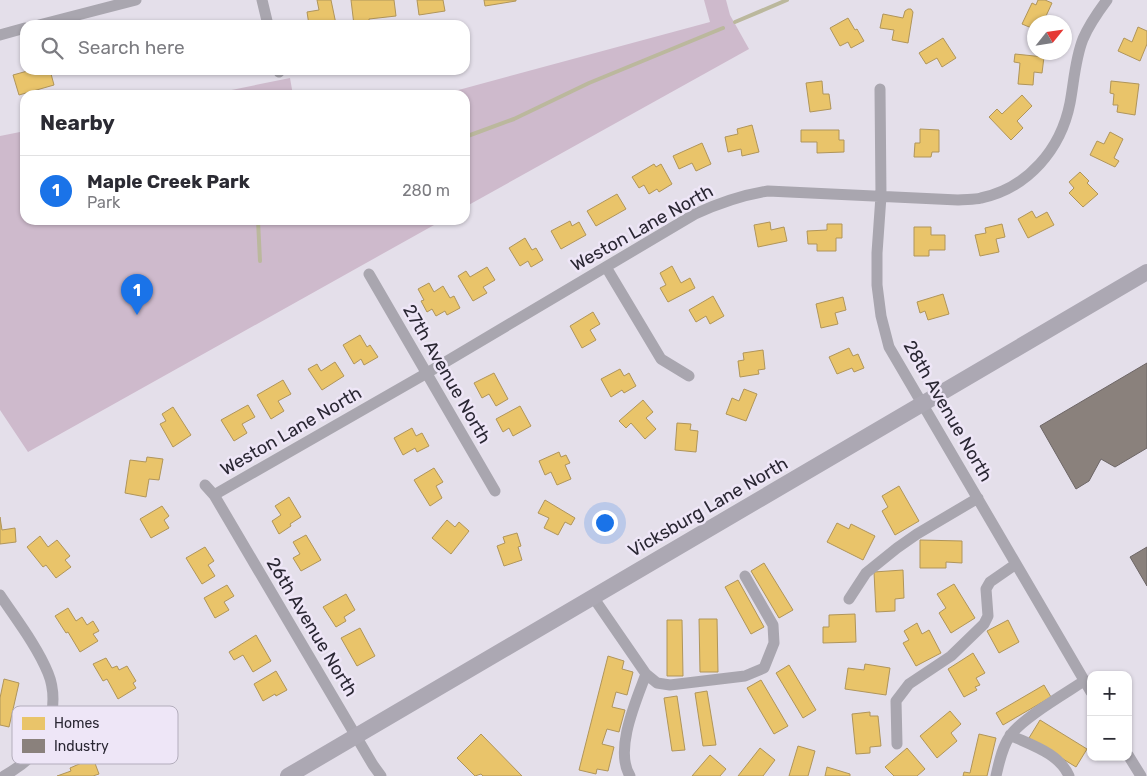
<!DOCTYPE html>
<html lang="en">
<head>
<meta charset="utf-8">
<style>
	:root { --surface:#fff; --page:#f7f7f7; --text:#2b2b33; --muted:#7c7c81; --line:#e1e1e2; --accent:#1a73e8 }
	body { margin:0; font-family:Rubik,sans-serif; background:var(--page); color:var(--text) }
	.controls { position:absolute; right:15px; bottom:15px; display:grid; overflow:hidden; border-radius:10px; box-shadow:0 1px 4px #0004 }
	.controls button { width:45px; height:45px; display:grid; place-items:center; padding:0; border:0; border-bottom:1px solid var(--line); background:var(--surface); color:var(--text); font:25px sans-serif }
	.compass { position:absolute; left:1027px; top:15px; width:45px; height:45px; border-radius:50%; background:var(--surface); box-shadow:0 1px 4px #0004; rotate:60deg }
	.you { position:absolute; left:604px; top:522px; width:18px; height:18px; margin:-12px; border:4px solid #fff; border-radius:50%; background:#1a73e8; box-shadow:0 0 0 8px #1a73e833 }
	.badge { display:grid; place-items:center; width:32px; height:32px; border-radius:50%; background:var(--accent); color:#fff; font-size:16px; font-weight:700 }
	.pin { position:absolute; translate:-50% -41px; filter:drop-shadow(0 1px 2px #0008) }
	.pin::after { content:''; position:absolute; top:26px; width:18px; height:15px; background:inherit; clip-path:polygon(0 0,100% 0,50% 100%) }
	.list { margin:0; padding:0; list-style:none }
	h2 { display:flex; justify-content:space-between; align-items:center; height:65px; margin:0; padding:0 20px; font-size:21px }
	h2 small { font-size:16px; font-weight:400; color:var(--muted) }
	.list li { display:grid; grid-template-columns:32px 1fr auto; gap:15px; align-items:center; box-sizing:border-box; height:70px; padding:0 20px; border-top:1px solid var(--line) }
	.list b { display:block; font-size:19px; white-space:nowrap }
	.list p { margin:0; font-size:16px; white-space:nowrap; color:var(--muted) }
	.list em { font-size:16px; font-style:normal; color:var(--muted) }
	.icon { flex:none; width:28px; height:28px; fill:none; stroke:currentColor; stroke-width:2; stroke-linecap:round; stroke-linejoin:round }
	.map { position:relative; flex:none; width:1147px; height:776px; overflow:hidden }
	.search { position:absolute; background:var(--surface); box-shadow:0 1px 4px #0004; left:20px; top:20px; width:450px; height:55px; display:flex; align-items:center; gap:12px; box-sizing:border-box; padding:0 18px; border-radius:15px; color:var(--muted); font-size:19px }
	.panel { position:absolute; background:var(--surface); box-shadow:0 1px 4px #0004; left:20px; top:90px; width:450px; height:135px; border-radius:15px }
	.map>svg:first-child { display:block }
	.green { fill:#cebacc }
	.homes { fill:#e9c46a; stroke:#b0955a }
	.industry { fill:#8a817c; stroke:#6d6666 }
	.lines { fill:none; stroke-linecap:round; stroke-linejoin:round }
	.stream { stroke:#bbb89d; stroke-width:4 }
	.street { stroke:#a9a6af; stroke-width:11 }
	.secondary { stroke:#aca8b3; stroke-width:16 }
	.labels { text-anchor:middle; stroke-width:5; stroke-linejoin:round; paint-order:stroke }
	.street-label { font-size:18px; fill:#2a2733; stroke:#eee6f7 }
	.key { fill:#eee6f7; stroke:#b3adbc; stroke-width:1 }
	.key-label { font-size:14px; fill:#2a2733 }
</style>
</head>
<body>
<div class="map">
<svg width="1147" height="776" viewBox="0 0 1147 776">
	<rect width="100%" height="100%" fill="#e4dfea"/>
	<path class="green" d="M704,0H726L730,15L749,49L465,207V95H440L710,22Z
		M290,78L293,95H207Z
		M25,131V220H443L28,452L0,410V136Z"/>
	<path class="homes" d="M317,0H331L336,24L309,25L307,12L319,10Z
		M351,0H394L396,16L369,19V24L354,25Z
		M417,0H443L445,11L419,15Z
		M484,0H516V1L485,6Z
		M1038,0H1045L1052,3L1046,16L1054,20L1052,22H1034V29L1022,24L1032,3L1036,5Z
		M908,9H911L913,12L908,43L892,40L894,30L880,28L883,14L903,18L905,11Z
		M848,18L855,30L857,29L864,41L851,48L848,42L840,46L830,28Z
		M1138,27L1147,31V44L1140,61L1118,51L1124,38L1132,42Z
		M943,38L956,58L942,67L937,58L926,64L919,53Z
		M1015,54L1044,57L1042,73L1034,72L1033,85L1018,84L1020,63L1014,62Z
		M31,70H50L54,85L19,95L13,75Z
		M822,81L823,94H829L831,109L810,112L806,83Z
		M1111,81L1139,84L1135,115L1117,112L1118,105H1113L1114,94L1110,93Z
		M1022,95L1032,106L1017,121L1023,128L1011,140L989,117L997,109L1002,114Z
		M752,125L759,152L742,156L741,149L728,152L725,137L738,134L737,129Z
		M920,129L939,130V152H932L931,157H914L915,143H920Z
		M801,130H839V140H844V152L817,153V142H801Z
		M1110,132L1123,139L1114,158L1119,161L1115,167L1090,155L1097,141L1104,144Z
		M702,143L711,164L696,171L692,163L679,169L673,156Z
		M654,164L656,167L661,164L672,184L659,192L657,189L649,194L644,185L639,188L632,177Z
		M1080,172L1089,181L1087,183L1098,194L1083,207L1069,193L1074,188L1069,182Z
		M617,194L626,209L596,226L587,211Z
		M1032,211L1036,218L1047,212L1054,225L1028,238L1018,219Z
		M570,221L572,226L579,222L586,235L561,249L551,231Z
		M770,222L771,230L784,227L787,241L758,247L754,225Z
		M827,224H842V238H836V251H817V244H808L807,231L827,230Z
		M1002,224L1005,237L996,239L999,252L980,256L975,235L986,233L985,228Z
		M914,227H931V235H945V250H929V256H914Z
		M525,238L532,250L536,248L543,260L531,267L528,261L520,266L509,248Z
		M672,266L681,283L690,278L695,288L668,302L660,288L666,285L660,273Z
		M487,267L495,280L483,287L487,293L473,301L458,276L466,271L470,277Z
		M429,283L434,292L443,286L450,298L454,296L460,308L447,315L445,311L436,316L432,309L427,312L421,301L424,300L418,289Z
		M943,294L949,314L928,320L925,311L920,313L917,302Z
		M713,296L724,316L710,324L706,316L696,322L689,310Z
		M843,297L846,310L835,313L838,324L821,328L816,304Z
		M593,312L600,324L590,330L596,340L582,348L570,326Z
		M360,335L367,347L370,345L378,357L364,365L361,359L354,364L343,345Z
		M849,348L853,356L858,354L864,368L854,372L852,368L837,374L829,357Z
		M763,350L765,369L758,370L759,374L740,377L738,361L744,360L743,353Z
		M335,362L344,376L322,390L308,369L317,364L321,371Z
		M620,369L624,376L629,373L636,386L624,393L622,390L611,397L601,379Z
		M494,373L508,399L496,406L489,394L482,398L474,383Z
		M283,380L291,394L278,401L284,411L271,419L257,395Z
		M744,389L757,394L746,421L726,414L732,398L739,401Z
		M643,400L653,412L646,418L656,429L645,439L631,423L626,428L619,421Z
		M248,405L255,417L242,424L247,433L234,441L221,420Z
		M520,406L531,426L513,436L509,428L503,432L496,419Z
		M173,407L191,435L173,447L160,424L166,421L162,414Z
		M677,423L691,424L690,430L698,431L696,452L675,450Z
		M412,428L416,436L422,433L429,446L417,452L415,448L403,455L394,438Z
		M559,452L561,457L566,455L570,463L565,465L571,479L557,485L551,472L545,475L539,461Z
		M147,457L163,459L159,480L149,479L146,497L125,493L130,460L146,462Z
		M434,468L443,482L436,486L442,498L430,506L414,480Z
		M899,486L919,521L895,535L882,511L888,507L882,496Z
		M289,497L301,517L290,524L291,526L279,534L272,521L281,515L275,506Z
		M545,500L575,518L571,525L565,522L558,535L544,528L549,518L538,513Z
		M162,506L169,516L164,520L169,528L151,538L140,519Z
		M0,517L2,530L15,528L16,542L0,544Z
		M447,520L455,527L459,522L469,531L451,554L432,538Z
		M837,523L849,529L851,524L875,536L863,560L827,542Z
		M517,533L521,546L518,547L522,560L504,566L497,546L505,543L503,537Z
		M306,535L321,560L301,571L293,558L300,554L293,542Z
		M40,536L48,547L57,540L70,556L65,560L71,567L56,578L46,565L43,567L27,547Z
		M920,540L962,541V563L946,562V568H920Z
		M205,547L214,561L208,565L215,576L202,584L186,558Z
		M764,563L793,610L779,618L751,571Z
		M903,570L904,598L895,599V611L876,612L874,572Z
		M738,580L764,627L751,634L725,587Z
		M954,584L975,618L951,633L939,613L946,608L937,594Z
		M227,585L234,596L224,602L229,610L215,618L204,598Z
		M346,594L355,610L344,617L346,621L336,627L323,607Z
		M68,608L76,621L82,617L87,625L93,621L99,631L93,634L98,641L80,652L68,632L66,633L55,616Z
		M855,614L856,642L823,643V627H829V615Z
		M699,619H717L718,672H700Z
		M667,620H682L683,676H667Z
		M1008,620L1019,642L999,653L987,631Z
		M917,623L922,634L929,630L941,653L916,666L903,643L909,640L904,631Z
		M360,628L375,656L357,666L341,638Z
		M256,635L271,661L253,672L243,655L234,660L229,652Z
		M973,653L985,673L976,678L980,685L975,687L977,690L964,697L948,669Z
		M608,656L624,661L622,669L633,672L627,695L616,692L612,707L625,710L619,732L607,729L602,744L614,747L608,771L597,769L596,774L579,770Z
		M106,658L112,668L117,666L119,670L127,666L136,681L133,683L136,688L118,699L107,679L103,681L93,664Z
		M865,664L890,668L886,695L845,689L848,668L864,670Z
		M789,665L816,710L803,718L776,673Z
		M276,671L287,690L276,696L275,694L263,701L254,684Z
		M4,679L19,683L9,727L0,725V698Z
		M761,680L788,726L774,734L747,688Z
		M1044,685L1051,697L1003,725L996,713Z
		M707,691L716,745L703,746L695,693Z
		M677,696L685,750L672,751L664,698Z
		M950,711L961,724L951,733L957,741L937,758L920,736Z
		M870,712V716H878L881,746L870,747V753L856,754L852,714Z
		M1040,720L1087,749L1076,767L1029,738Z
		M481,734L522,776H483L481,774L475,776L457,758Z
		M979,734L996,738L987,776H963L964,772L970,773Z
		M798,746L815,751L808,776H789Z
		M760,748L775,760L763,776H738Z
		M907,748L925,769L917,776H894L885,767Z
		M710,755L726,769L720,776H692Z
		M93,758L99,774L93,776H57L71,771L70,768Z
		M827,767L850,774V776H825Z"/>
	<path class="industry" d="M1147,363V448L1115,467L1101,459L1089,481L1076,489L1040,426Z
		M1147,547V586L1130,557Z"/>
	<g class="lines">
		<path class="stream" d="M735,22L787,0
			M465,137L514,119L589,83L723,28
			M258,220L260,261"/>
		<path class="street" d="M262,0L268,25
			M39,25L136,0
			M0,35L25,28
			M278,70L279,72
			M880,89L881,196L877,253V285L881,316L889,347L1091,692
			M606,267L661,359L689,376
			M369,274L495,491
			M205,485L214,495L373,765L381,776
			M214,495L427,373L695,214C719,203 742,195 768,191L958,200C966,199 974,200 981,198C1028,188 1061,149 1070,103C1074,82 1075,59 1083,39C1089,25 1098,12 1107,0
			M0,595C16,619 37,646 48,673C58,697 52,729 37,750C28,761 16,769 4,776
			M593,597L646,674C636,701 614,750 630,776
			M849,599L866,573L897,548L917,534L978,498
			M646,674L657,683L670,685L745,676L764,668L774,643L773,625L745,576
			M52,715L70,719
			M1010,735C1031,745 1059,753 1069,776
			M897,744L896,701L909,684L951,656L984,624L988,616L986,589L990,582L1016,564
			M1128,755L1141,776
			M996,776C999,763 1002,747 1010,736C1021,719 1066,693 1084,681"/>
		<path class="secondary" d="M288,776L1147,272"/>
	</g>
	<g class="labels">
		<g class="street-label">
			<text transform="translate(642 228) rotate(-29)" y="6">Weston Lane North</text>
			<text transform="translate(447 374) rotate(60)" y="6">27th Avenue North</text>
			<text transform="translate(948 411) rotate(60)" y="6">28th Avenue North</text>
			<text transform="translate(291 431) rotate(-30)" y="6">Weston Lane North</text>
			<text transform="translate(708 507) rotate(-30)" y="6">Vicksburg Lane North</text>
			<text transform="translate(312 627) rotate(59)" y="6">26th Avenue North</text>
		</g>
	</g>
	<rect x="12" y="706" width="166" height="58" rx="8" class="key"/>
	<rect x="22" y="717" width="23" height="13" fill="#e9c46a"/>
	<rect x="22" y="739" width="23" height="14" fill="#8a817c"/>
	<g class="key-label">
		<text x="54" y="728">Homes</text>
		<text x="54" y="751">Industry</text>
	</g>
</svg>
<div class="controls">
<button>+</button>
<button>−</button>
</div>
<svg class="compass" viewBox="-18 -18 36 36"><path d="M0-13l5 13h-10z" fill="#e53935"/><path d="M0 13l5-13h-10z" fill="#7c7c81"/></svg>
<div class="you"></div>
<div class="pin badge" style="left:137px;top:315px">1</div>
<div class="search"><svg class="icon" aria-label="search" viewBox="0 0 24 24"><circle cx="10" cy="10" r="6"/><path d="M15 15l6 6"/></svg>Search here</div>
<section class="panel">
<h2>Nearby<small></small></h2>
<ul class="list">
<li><span class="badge">1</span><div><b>Maple Creek Park</b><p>Park</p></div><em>280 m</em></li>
</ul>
</section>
</div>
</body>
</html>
